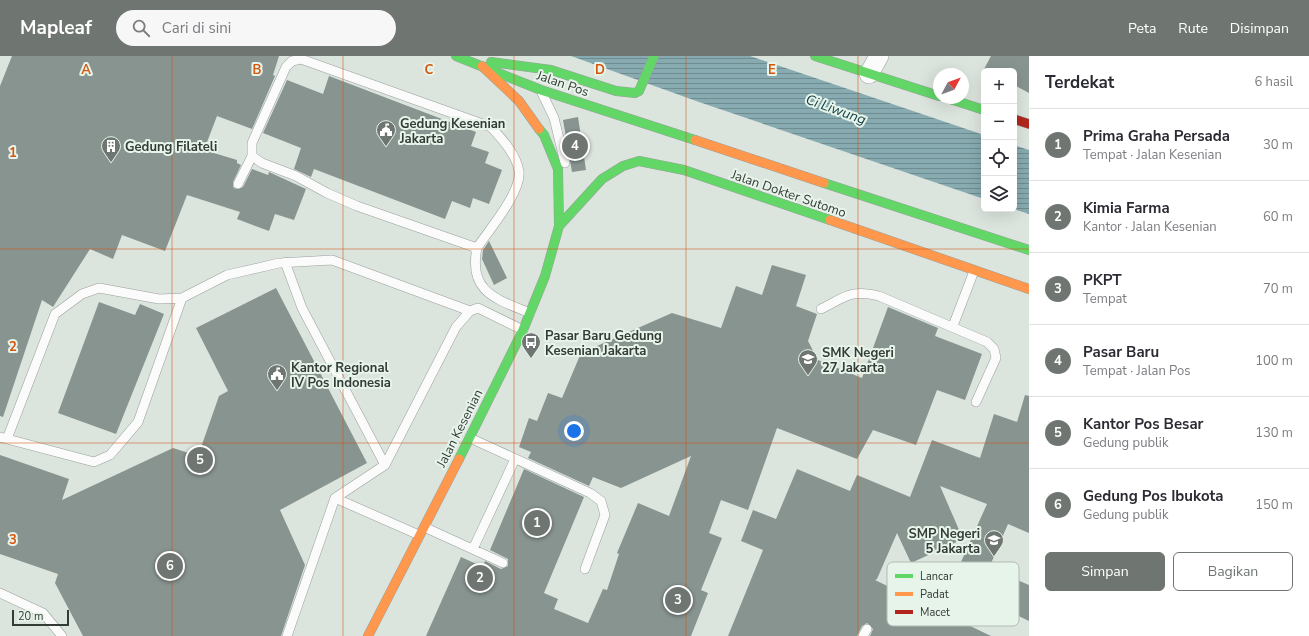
<!DOCTYPE html>
<html lang="id">
<head>
<meta charset="utf-8">
<style>
	:root { --surface:#fff; --page:#f7f7f7; --text:#2b2b33; --muted:#7c7c81; --line:#e1e1e2; --accent:#6f7671 }
	body { margin:0; font-family:"Nunito Sans",sans-serif; background:var(--page); color:var(--text) }
	.controls { position:absolute; right:12px; top:12px; display:grid; overflow:hidden; border-radius:6px; box-shadow:0 4px 16px #0002 }
	.controls button { width:36px; height:36px; display:grid; place-items:center; padding:0; border:0; border-bottom:1px solid var(--line); background:var(--surface); color:var(--text); font:20px sans-serif }
	.compass { position:absolute; left:933px; top:12px; width:36px; height:36px; border-radius:50%; background:var(--surface); box-shadow:0 4px 16px #0002; rotate:49deg }
	.scale { position:absolute; left:12px; bottom:10px; width:57px; box-sizing:border-box; padding-left:4px; border:2px solid #353b37; border-top:0; font-size:11px; line-height:14px; white-space:nowrap; color:#353b37; -webkit-text-stroke:3px #e6f4ea; paint-order:stroke }
	.you { position:absolute; left:574px; top:375px; width:14px; height:14px; margin:-10px; border:3px solid #fff; border-radius:50%; background:#1a73e8; box-shadow:0 0 0 6px #1a73e833 }
	.badge { display:grid; place-items:center; width:26px; height:26px; border-radius:50%; background:var(--accent); color:#fff; font-size:13px; font-weight:700 }
	.pin { position:absolute; translate:-50% -50%; border:2px solid #fff; box-shadow:0 1px 4px #0006 }
	.list { margin:0; padding:0; list-style:none }
	h2 { display:flex; justify-content:space-between; align-items:center; height:52px; margin:0; padding:0 16px; font-size:17px }
	h2 small { font-size:13px; font-weight:400; color:var(--muted) }
	.list li { display:grid; grid-template-columns:26px 1fr auto; gap:12px; align-items:center; box-sizing:border-box; height:72px; padding:0 16px; border-top:1px solid var(--line) }
	.list b { display:block; font-size:15px; white-space:nowrap }
	.list p { margin:0; font-size:13px; white-space:nowrap; color:var(--muted) }
	.list em { font-size:13px; font-style:normal; color:var(--muted) }
	.actions { display:flex; gap:8px; padding:12px 16px }
	.actions a { flex:1; padding:9px 0; border:1px solid var(--accent); border-radius:6px; text-align:center; font-size:14px; color:var(--accent) }
	.actions .main { background:var(--accent); color:#fff }
	.icon { flex:none; width:22px; height:22px; fill:none; stroke:currentColor; stroke-width:2; stroke-linecap:round; stroke-linejoin:round }
	.map { position:relative; flex:none; width:1029px; height:580px; overflow:hidden }
	header { display:flex; align-items:center; gap:24px; box-sizing:border-box; height:56px; padding:0 20px; background:var(--accent); color:#fff }
	header strong { font-size:19px }
	nav { display:flex; gap:22px; margin-inline-start:auto; font-size:14px }
	.search { width:280px; height:36px; background:var(--page); display:flex; align-items:center; gap:10px; box-sizing:border-box; padding:0 14px; border-radius:22px; color:var(--muted); font-size:15px }
	main { display:flex }
	aside { flex:1; background:var(--surface) }
	.map>svg:first-child { display:block }
	.water { fill:url(#water-rules) }
	.building { fill:#889490; fill-rule:evenodd }
	.lines { fill:none; stroke-linecap:round; stroke-linejoin:round }
	.lane-casing { stroke:#99a09b; stroke-width:10 }
	.street-casing { stroke:#99a09b; stroke-width:20 }
	.fast-casing { stroke:#99a09b; stroke-width:10 }
	.slow-casing { stroke:#99a09b; stroke-width:10 }
	.jam-casing { stroke:#99a09b; stroke-width:10 }
	.lane { stroke:#fafbfa; stroke-width:9 }
	.street { stroke:#fafbfa; stroke-width:19 }
	.fast { stroke:#63d668; stroke-width:9 }
	.slow { stroke:#ff974d; stroke-width:9 }
	.jam { stroke:#b3261e; stroke-width:9 }
	.grid { fill:none; stroke:#d65610; stroke-width:1; stroke-opacity:0.55 }
	.labels { text-anchor:middle; stroke-width:4; stroke-linejoin:round; paint-order:stroke }
	.street-label { font-size:13px; fill:#353b37; stroke:#e6f4ea }
	.poi-label { font-size:13px; font-weight:bold; fill:#353b37; stroke:#e6f4ea; text-anchor:start }
	.water-label { font-size:14px; font-style:italic; fill:#144149; stroke:#e6f4ea }
	.key { fill:#e6f4ea; stroke:#b1bcb4; stroke-width:1 }
	.key-label { font-size:11px; fill:#353b37 }
	.grid-label { font-size:13px; text-anchor:middle; font-weight:bold; fill:#d65610; stroke:#e6f4ea; stroke-width:4; stroke-linejoin:round; paint-order:stroke }
</style>
</head>
<body>
<header>
<strong>Mapleaf</strong>
<div class="search"><svg class="icon" aria-label="search" viewBox="0 0 24 24"><circle cx="10" cy="10" r="6"/><path d="M15 15l6 6"/></svg>Cari di sini</div>
<nav><a>Peta</a><a>Rute</a><a>Disimpan</a></nav>
</header>
<main>
<div class="map">
<svg width="1029" height="580" viewBox="0 0 1029 580">
	<defs>
		<pattern id="water-rules" width="6" height="5" patternUnits="userSpaceOnUse"><rect width="6" height="5" fill="#87abb0"/><path d="M0 2.5h6" fill="none" stroke="#6f8c90"/></pattern>
	</defs>
	<rect width="100%" height="100%" fill="#dce4de"/>
	<path class="water" d="M571,0H750L984,79V143L699,46Z
		M1014,89L1029,94V158L1014,153Z"/>
	<path class="building" d="M12,0H279L273,19L275,20L252,73L217,60L204,94L237,104V107L241,109L233,126V131L236,133L243,131L252,113L268,119L269,116L306,133L294,164L275,158L269,175L237,163L240,156L187,139L165,195L122,179L113,203L90,193L53,251L42,244L3,361L0,360V30Z
		M991,0H1029V37L1014,29V15H983Z
		M329,20L476,76L471,90L489,96L485,107L502,114L489,148L473,142L470,152L452,145L445,163L314,113L311,121L294,113L301,92L263,77L287,24L323,38Z
		M578,61L586,114L572,116L563,64Z
		M489,185L507,222L494,229L482,203L483,194Z
		M772,209L806,219L796,250L817,258L808,285L818,304L862,322L888,251L938,272L935,280L982,298L965,344L937,334L916,389L873,374L857,403L777,372L748,454L721,444L709,477L722,482L701,534L708,537L691,580H426L461,501L483,511L485,505L501,513L508,510V503L490,494L524,413L584,441L544,537L558,543L554,553L588,567L603,533L607,534L619,498L617,497L638,447L669,460L691,400L621,432L593,421L589,430L528,402L531,396L519,391L529,362L537,365L548,337L562,342L581,297L672,257L721,272L736,230L762,239Z
		M276,232L367,407L280,454L305,509L281,580H83L55,527L58,518L0,498V399L69,423L62,444L173,392L198,400L219,340L228,335L196,272Z
		M99,246L135,259L140,248L164,258L116,378L58,357Z
		M1025,339L1029,340V477L1008,468L989,512L1029,529V565L978,540L966,568L991,580H870L873,573L867,567L862,570L857,580H728L763,494L741,485L753,454L776,463L797,413L850,435L857,419L910,441L932,384L980,402L994,358L1017,366ZM940,430L987,448L939,555L875,524L877,523L897,477L911,507L963,483Z"/>
	<g class="lines">
		<g class="lane-casing">
			<path id="lane" d="M542,37L554,62L565,107
				M252,100L262,107L296,120L327,137L357,150L477,192C468,236 496,243 530,257
				M238,128L252,100V87L286,11L292,5L301,3L491,71C502,83 516,98 519,115C522,136 488,175 477,192
				M285,206L302,252L385,409
				M821,253C845,241 851,233 879,240L987,286L994,293L996,302L976,346
				M953,270L974,215
				M0,381L94,406L110,399L138,366L182,242
				M470,382L590,437L601,445L605,459L585,513
				M7,383L55,258L82,238L99,232L159,243L182,242L227,219L279,207L332,204L470,255L478,252L523,274
				M335,442L419,479
				M424,471L503,507
				M473,493L515,403
				M0,537L43,557L62,580
				M287,580L335,442L385,409L456,271L470,255
				M863,580L867,573"/>
		</g>
		<g class="street-casing">
			<path id="street" d="M869,18L879,0"/>
		</g>
		<g class="fast-casing">
			<path id="fast" d="M456,0L541,34L695,84
				M815,0L939,40
				M491,6L551,14L616,35L635,37L639,35L654,0
				M947,42L984,54
				M824,127L1029,194
				M559,170L602,123L623,110L639,105L684,114L830,164
				M459,403L523,274L545,220L559,170L558,113L544,79L539,73"/>
		</g>
		<g class="slow-casing">
			<path id="slow" d="M482,10L519,45L539,73
				M695,84L824,127
				M830,164L1029,233
				M368,580L459,403"/>
		</g>
		<g class="jam-casing">
			<path id="jam" d="M1014,63L1029,68"/>
		</g>
		<use href="#lane" class="lane"/>
		<use href="#street" class="street"/>
		<use href="#fast" class="fast"/>
		<use href="#slow" class="slow"/>
		<use href="#jam" class="jam"/>
	</g>
	<path class="grid" d="M172,0V580M343,0V580M514,0V580M686,0V580M858,0V580M0,193H1029M0,387H1029"/>
	<defs>
		<g id="civic-pin" transform="scale(1)"><path d="M0 17L-7.5 6A9.5 9.5 0 1 1 7.5 6Z" fill="#6f7671" stroke="#e6f4ea"/><path d="M-.6-6.5H3V-4.5H.6V-3L4-1V1h2V6H-6V1h2V-1L-.6-3ZM-1.2 2.5V6h2.4V2.5Z" fill="#fff"/></g>
		<g id="building-pin" transform="scale(1)"><path d="M0 17L-7.5 6A9.5 9.5 0 1 1 7.5 6Z" fill="#6f7671" stroke="#e6f4ea"/><path d="M-4-6H4V6H1V3H-1V6H-4ZM-2.5-4.3h1.7v1.8h-1.7ZM.8-4.3h1.7v1.8H.8ZM-2.5-1h1.7V.8h-1.7ZM.8-1h1.7V.8H.8Z" fill="#fff"/></g>
		<g id="bus-pin" transform="scale(1)"><path d="M0 17L-7.5 6A9.5 9.5 0 1 1 7.5 6Z" fill="#6f7671" stroke="#e6f4ea"/><path d="M-5-6H5V4H4V6H2V4H-2V6H-4V4H-5ZM-3.5-4V0h7V-4ZM-3.5 1.2v1.5H-2V1.2ZM2 1.2v1.5H3.5V1.2Z" fill="#fff"/></g>
		<g id="school-pin" transform="scale(1)"><path d="M0 17L-7.5 6A9.5 9.5 0 1 1 7.5 6Z" fill="#6f7671" stroke="#e6f4ea"/><path d="M0-5L7-2L0 1L-7-2ZM-4 1L0 2.5L4 1V4Q0 6-4 4Z" fill="#fff"/></g>
	</defs>
	<g fill-rule="evenodd">
		<use href="#civic-pin" x="386" y="74"/>
		<use href="#building-pin" x="111" y="90"/>
		<use href="#bus-pin" x="531" y="286"/>
		<use href="#school-pin" x="808" y="303"/>
		<use href="#civic-pin" x="277" y="318"/>
		<use href="#school-pin" x="994" y="484"/>
	</g>
	<g class="labels">
		<g class="street-label">
			<text transform="translate(563 27) rotate(19)" y="5">Jalan Pos</text>
			<text transform="translate(789 137) rotate(19)" y="5">Jalan Dokter Sutomo</text>
			<text transform="translate(459 372) rotate(-63)" y="5">Jalan Kesenian</text>
		</g>
		<g class="poi-label">
			<text x="400" y="72">Gedung Kesenian<tspan x="400" dy="15">Jakarta</tspan></text>
			<text x="125" y="95">Gedung Filateli</text>
			<text x="545" y="284">Pasar Baru Gedung<tspan x="545" dy="15">Kesenian Jakarta</tspan></text>
			<text x="822" y="301">SMK Negeri<tspan x="822" dy="15">27 Jakarta</tspan></text>
			<text x="291" y="316">Kantor Regional<tspan x="291" dy="15">IV Pos Indonesia</tspan></text>
			<text x="980" y="482" text-anchor="end">SMP Negeri<tspan x="980" dy="15">5 Jakarta</tspan></text>
		</g>
		<g class="water-label">
			<text transform="translate(836 53) rotate(20)" y="5">Ci Liwung</text>
		</g>
	</g>
	<rect x="887" y="506" width="132" height="64" rx="6" class="key"/>
	<rect x="895" y="518" width="18" height="4" fill="#63d668"/>
	<rect x="895" y="536" width="18" height="4" fill="#ff974d"/>
	<rect x="895" y="554" width="18" height="4" fill="#b3261e"/>
	<g class="key-label">
		<text x="920" y="524">Lancar</text>
		<text x="920" y="542">Padat</text>
		<text x="920" y="560">Macet</text>
	</g>
	<g class="grid-label">
		<text x="86" y="18">A</text>
		<text x="257" y="18">B</text>
		<text x="429" y="18">C</text>
		<text x="600" y="18">D</text>
		<text x="772" y="18">E</text>
		<text x="13" y="101">1</text>
		<text x="13" y="295">2</text>
		<text x="13" y="488">3</text>
	</g>
</svg>
<div class="controls">
<button>+</button>
<button>−</button>
<button><svg class="icon" aria-label="locate" viewBox="0 0 24 24"><circle cx="12" cy="12" r="6"/><path d="M12 2v4M12 18v4M2 12h4M18 12h4"/></svg></button>
<button><svg class="icon" aria-label="layers" viewBox="0 0 24 24"><path d="M12 4l9 5-9 5-9-5zM3 14l9 5 9-5"/></svg></button>
</div>
<svg class="compass" viewBox="-18 -18 36 36"><path d="M0-13l5 13h-10z" fill="#e53935"/><path d="M0 13l5-13h-10z" fill="#7c7c81"/></svg>
<div class="scale">20 m</div>
<div class="you"></div>
<div class="pin badge" style="left:537px;top:467px">1</div>
<div class="pin badge" style="left:480px;top:522px">2</div>
<div class="pin badge" style="left:678px;top:544px">3</div>
<div class="pin badge" style="left:575px;top:90px">4</div>
<div class="pin badge" style="left:200px;top:404px">5</div>
<div class="pin badge" style="left:170px;top:510px">6</div>
</div>
<aside>
<h2>Terdekat<small>6 hasil</small></h2>
<ul class="list">
<li><span class="badge">1</span><div><b>Prima Graha Persada</b><p>Tempat · Jalan Kesenian</p></div><em>30 m</em></li>
<li><span class="badge">2</span><div><b>Kimia Farma</b><p>Kantor · Jalan Kesenian</p></div><em>60 m</em></li>
<li><span class="badge">3</span><div><b>PKPT</b><p>Tempat</p></div><em>70 m</em></li>
<li><span class="badge">4</span><div><b>Pasar Baru</b><p>Tempat · Jalan Pos</p></div><em>100 m</em></li>
<li><span class="badge">5</span><div><b>Kantor Pos Besar</b><p>Gedung publik</p></div><em>130 m</em></li>
<li><span class="badge">6</span><div><b>Gedung Pos Ibukota</b><p>Gedung publik</p></div><em>150 m</em></li>
</ul>
<div class="actions"><a class="main">Simpan</a><a>Bagikan</a></div>
</aside>
</main>
</body>
</html>
